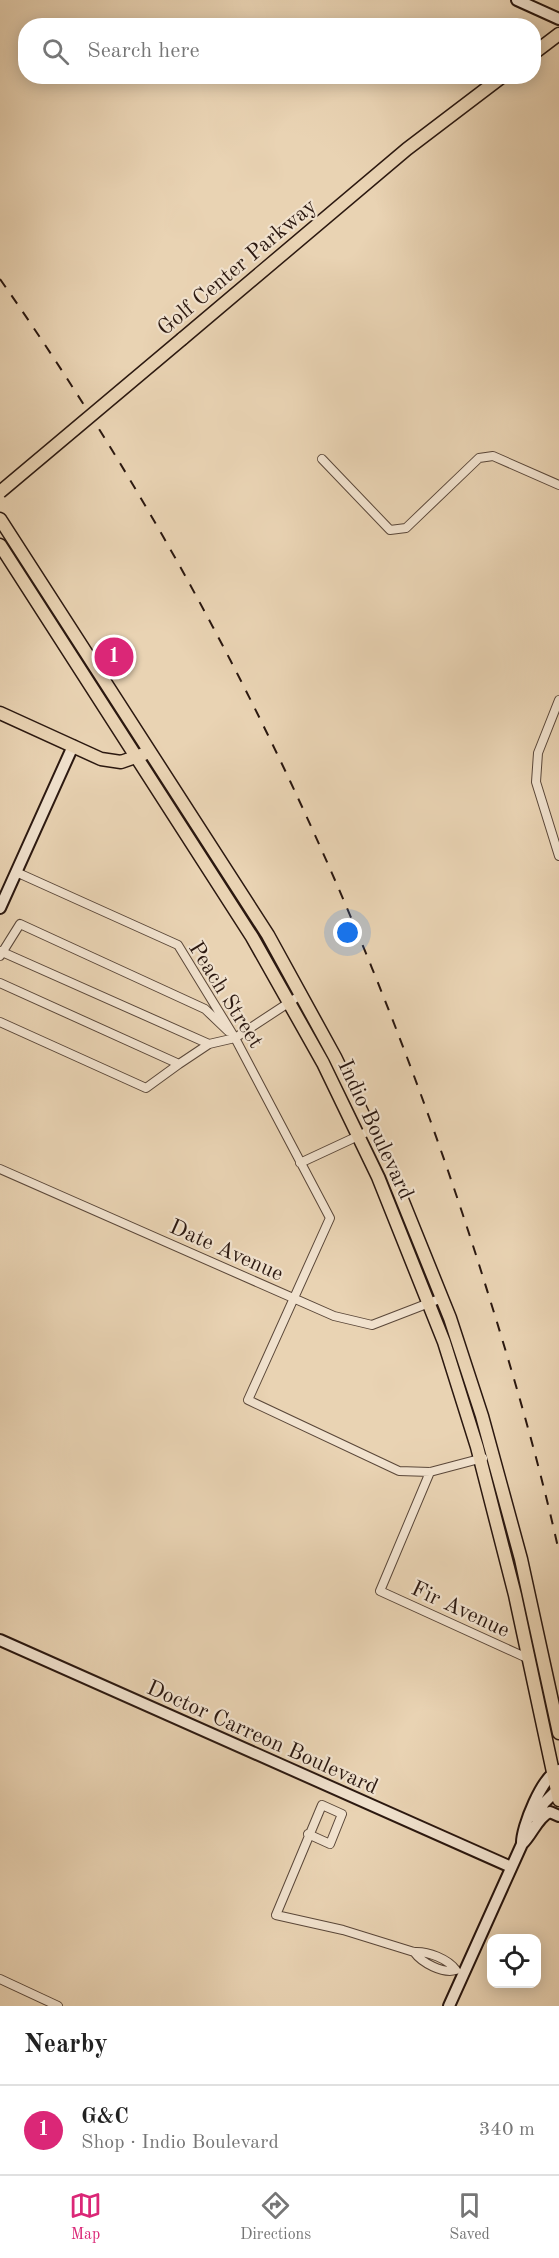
<!DOCTYPE html>
<html lang="en">
<head>
<meta charset="utf-8">
<style>
	:root { --surface:#fff; --page:#f6f6f6; --text:#222; --muted:#767676; --line:#e0e0e0; --accent:#db2777 }
	body { margin:0; font-family:"Old Standard TT",serif; background:var(--page); color:var(--text) }
	.controls { position:absolute; right:18px; bottom:18px; display:grid; overflow:hidden; border-radius:12px; box-shadow:0 3px 15px #0003 }
	.controls button { width:54px; height:54px; display:grid; place-items:center; padding:0; border:0; border-bottom:2px solid var(--line); background:var(--surface); color:var(--text); font:30px sans-serif }
	.you { position:absolute; left:348px; top:933px; width:21px; height:21px; margin:-15px; border:4px solid #fff; border-radius:50%; background:#1a73e8; box-shadow:0 0 0 9px #1a73e833 }
	.badge { display:grid; place-items:center; width:39px; height:39px; border-radius:50%; background:var(--accent); color:#fff; font-size:20px; font-weight:700 }
	.pin { position:absolute; translate:-50% -50%; border:3px solid #fff; box-shadow:0 2px 6px #0006 }
	.list { margin:0; padding:0; list-style:none }
	h2 { display:flex; justify-content:space-between; align-items:center; height:78px; margin:0; padding:0 24px; font-size:26px }
	h2 small { font-size:20px; font-weight:400; color:var(--muted) }
	.list li { display:grid; grid-template-columns:39px 1fr auto; gap:18px; align-items:center; box-sizing:border-box; height:90px; padding:0 24px; border-top:2px solid var(--line) }
	.list b { display:block; font-size:22px; white-space:nowrap }
	.list p { margin:0; font-size:20px; white-space:nowrap; color:var(--muted) }
	.list em { font-size:20px; font-style:normal; color:var(--muted) }
	.icon { flex:none; width:33px; height:33px; fill:none; stroke:currentColor; stroke-width:2; stroke-linecap:round; stroke-linejoin:round }
	.map { position:relative; flex:none; width:559px; height:2006px; overflow:hidden }
	.search { position:absolute; background:var(--surface); box-shadow:0 3px 15px #0003; left:18px; right:18px; top:18px; height:66px; display:flex; align-items:center; gap:15px; box-sizing:border-box; padding:0 21px; border-radius:24px; color:var(--muted); font-size:22px }
	.sheet { height:168px; background:var(--surface) }
	nav { display:flex; justify-content:space-around; align-items:center; box-sizing:border-box; height:84px; border-top:2px solid var(--line); background:var(--surface); font-size:16px; color:var(--muted) }
	nav a { display:grid; justify-items:center; gap:3px }
	nav .on { color:var(--accent) }
	.map>svg:first-child { display:block }
	.lines { fill:none; stroke-linecap:round; stroke-linejoin:round }
	.street-casing { stroke:#5a4739; stroke-width:10 }
	.secondary-casing { stroke:#2b1810; stroke-width:14 }
	.primary-casing { stroke:#2b1810; stroke-width:15 }
	.street { stroke:#f1e2ce; stroke-width:8 }
	.secondary { stroke:#f1e2ce; stroke-width:10 }
	.primary { stroke:#e9d3b3; stroke-width:12 }
	.rail { stroke:#2b1810; stroke-width:2; stroke-dasharray:10 10; stroke-linecap:butt }
	.primary-bridge-casing { stroke:#2b1810; stroke-width:15; stroke-linecap:butt }
	.primary-bridge { stroke:#e9d3b3; stroke-width:12 }
	.labels { text-anchor:middle; stroke-width:4.5; stroke-linejoin:round; paint-order:stroke }
	.street-label { font-size:22px; fill:#2b1810; stroke:#f1e2ce }
</style>
</head>
<body>
<div class="map">
<svg width="559" height="2006" viewBox="0 0 559 2006">
	<rect width="100%" height="100%" fill="#e9d3b3"/>
	<filter id="stains"><feTurbulence type="fractalNoise" baseFrequency=".00333" numOctaves="4"/><feColorMatrix values="0 0 0 0 .2 0 0 0 0 .09 0 0 0 0 .02 0 0 0 .5 -.17"/></filter>
	<radialGradient id="worn" r=".72"><stop offset=".6" stop-color="#630" stop-opacity="0"/><stop offset="1" stop-color="#630" stop-opacity=".3"/></radialGradient>
	<g class="lines">
		<g class="street-casing">
			<path id="street" d="M322,459L390,530L406,528L479,458L493,456L559,485
				M559,700L538,753L536,782L559,856
				M16,872L178,945L235,1038L330,1218L248,1400L399,1471L430,1472L483,1458
				M0,951L209,1044
				M0,956L20,924L205,1009L228,1031
				M0,983L179,1064L209,1044L235,1038L302,994
				M0,1022L146,1088L179,1064
				M300,1163L371,1130
				M0,1169L334,1316L372,1325L442,1298
				M430,1472L380,1591L527,1658
				M308,1834L330,1844L342,1814L322,1805L276,1915L343,1930L414,1952C428,1951 448,1959 456,1970C443,1974 422,1963 414,1952
				M0,1979L58,2006"/>
		</g>
		<g class="secondary-casing">
			<path id="secondary" d="M517,0L559,19
				M0,908L73,746
				M0,1640L511,1867
				M536,1818L544,1803L559,1788
				M522,1844C521,1828 543,1774 559,1770
				M449,2006L522,1844C532,1835 538,1816 550,1812L559,1816"/>
		</g>
		<g class="primary-casing">
			<path id="primary" d="M534,53L559,34
				M182,339L407,149L503,76
				M0,519L268,935L335,1057L391,1172L450,1318L482,1416L521,1559L559,1733
				M0,545L252,937L323,1063L378,1177L444,1342L477,1447L515,1595L559,1800
				M0,713L101,759L121,762L144,754"/>
		</g>
		<use href="#street" class="street"/>
		<use href="#secondary" class="secondary"/>
		<use href="#primary" class="primary"/>
		<path class="rail" d="M0,279C209,577 365,909 476,1255C507,1353 537,1452 559,1552"/>
		<g class="primary-bridge-casing">
			<path id="primary-bridge" d="M0,492L182,339"/>
		</g>
		<use href="#primary-bridge" class="primary-bridge"/>
	</g>
	<g class="labels">
		<g class="street-label">
			<text transform="translate(236 266) rotate(-40)" y="8">Golf Center Parkway</text>
			<text transform="translate(227 994) rotate(58)" y="8">Peach Street</text>
			<text transform="translate(377 1129) rotate(65)" y="8">Indio Boulevard</text>
			<text transform="translate(227 1249) rotate(24)" y="8">Date Avenue</text>
			<text transform="translate(461 1608) rotate(25)" y="8">Fir Avenue</text>
			<text transform="translate(263 1736) rotate(24)" y="8">Doctor Carreon Boulevard</text>
		</g>
	</g>
	<rect width="100%" height="100%" filter="url(#stains)"/>
	<rect width="100%" height="100%" fill="url(#worn)"/>
</svg>
<div class="controls">
<button><svg class="icon" aria-label="locate" viewBox="0 0 24 24"><circle cx="12" cy="12" r="6"/><path d="M12 2v4M12 18v4M2 12h4M18 12h4"/></svg></button>
</div>
<div class="you"></div>
<div class="pin badge" style="left:114px;top:657px">1</div>
<div class="search"><svg class="icon" aria-label="search" viewBox="0 0 24 24"><circle cx="10" cy="10" r="6"/><path d="M15 15l6 6"/></svg>Search here</div>
</div>
<section class="sheet">
<h2>Nearby<small></small></h2>
<ul class="list">
<li><span class="badge">1</span><div><b>G&amp;C</b><p>Shop · Indio Boulevard</p></div><em>340 m</em></li>
</ul>
</section>
<nav>
<a class="on"><svg class="icon" aria-label="map" viewBox="0 0 24 24"><path d="M3 6l6-2 6 2 6-2v14l-6 2-6-2-6 2zM9 4v14M15 6v14"/></svg>Map</a>
<a><svg class="icon" aria-label="directions" viewBox="0 0 24 24"><path d="M12 3l9 9-9 9-9-9zM9 14v-3h6M13 9l2 2-2 2"/></svg>Directions</a>
<a><svg class="icon" aria-label="saved" viewBox="0 0 24 24"><path d="M7 4h10v16l-5-4-5 4z"/></svg>Saved</a>
</nav>
</body>
</html>
